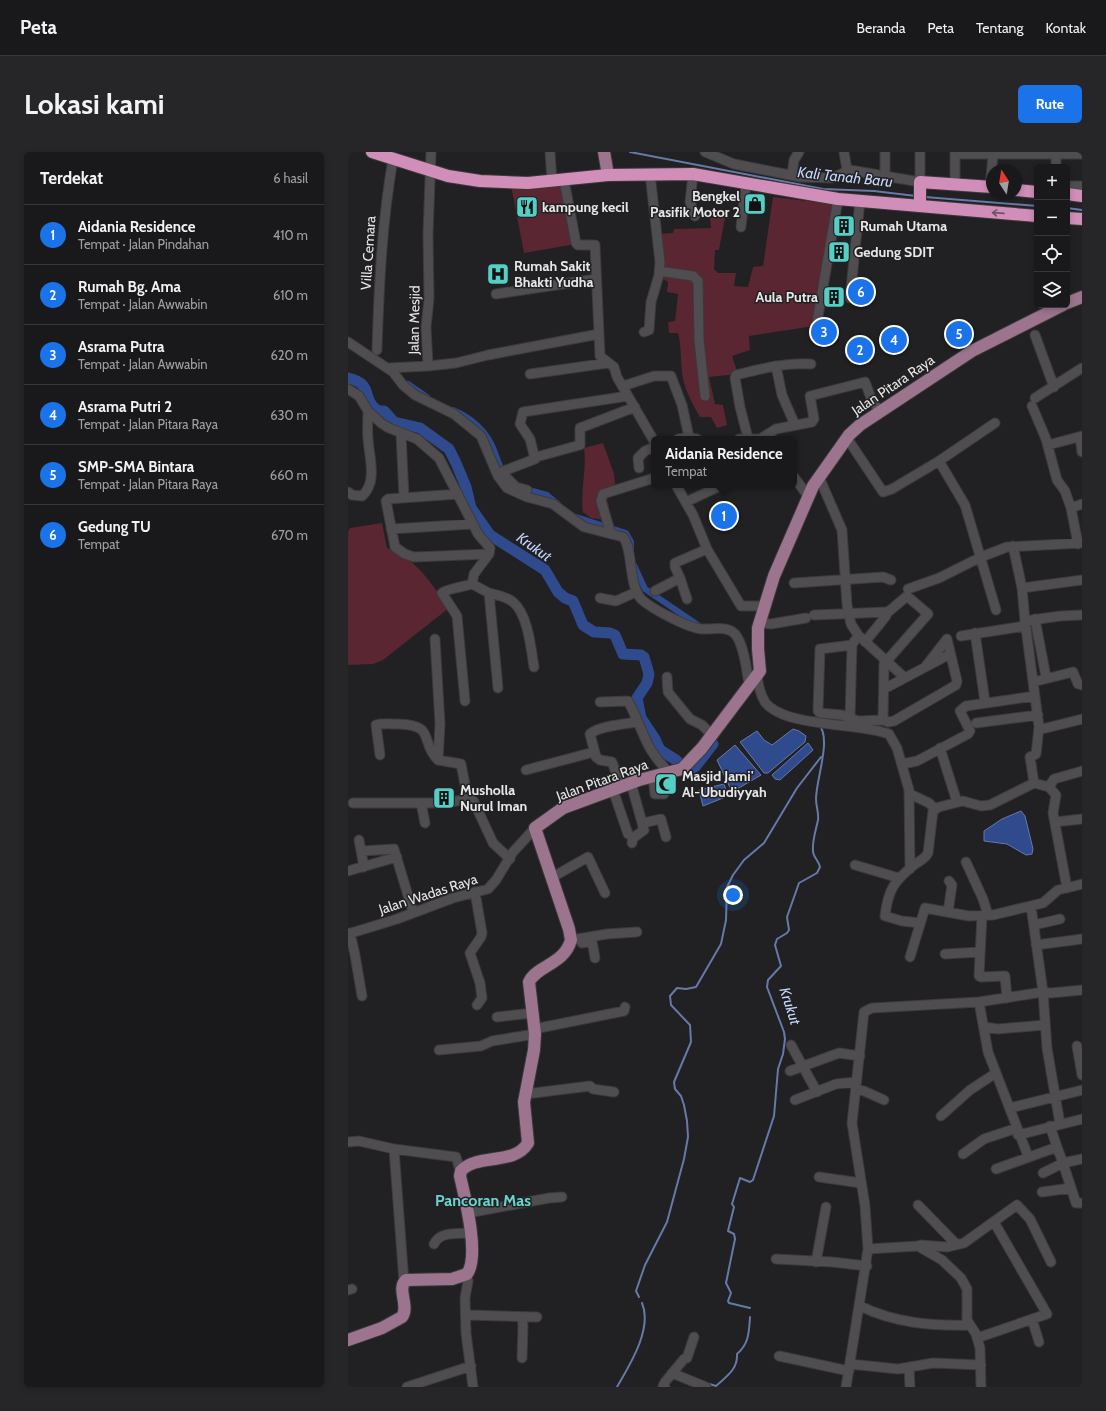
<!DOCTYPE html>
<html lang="id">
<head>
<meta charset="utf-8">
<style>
	:root { --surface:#19181a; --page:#262527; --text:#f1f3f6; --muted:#9fa0a2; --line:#373739; --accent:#1a73e8 }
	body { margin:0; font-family:Cabin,sans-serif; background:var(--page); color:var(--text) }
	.controls { position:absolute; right:12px; top:12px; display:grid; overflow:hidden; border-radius:6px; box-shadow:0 2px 6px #0003 }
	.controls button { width:36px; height:36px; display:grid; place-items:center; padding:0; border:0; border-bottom:1px solid var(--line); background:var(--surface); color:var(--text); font:20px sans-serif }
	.compass { position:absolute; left:638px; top:12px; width:36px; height:36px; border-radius:50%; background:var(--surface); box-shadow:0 2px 6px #0003; rotate:348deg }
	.you { position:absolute; left:385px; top:743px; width:14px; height:14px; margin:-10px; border:3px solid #fff; border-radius:50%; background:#1a73e8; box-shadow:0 0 0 6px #1a73e833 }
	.badge { display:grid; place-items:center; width:26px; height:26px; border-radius:50%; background:var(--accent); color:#fff; font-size:13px; font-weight:700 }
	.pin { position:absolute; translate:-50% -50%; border:2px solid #fff; box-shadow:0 1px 4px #0006 }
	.popup { position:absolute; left:303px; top:284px; width:146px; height:52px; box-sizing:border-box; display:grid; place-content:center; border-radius:6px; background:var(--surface); filter:drop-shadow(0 1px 3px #0005); font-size:13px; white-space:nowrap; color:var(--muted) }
	.popup b { font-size:15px; color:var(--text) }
	.popup::after { content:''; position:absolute; left:50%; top:100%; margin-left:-8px; border:8px solid transparent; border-top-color:var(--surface) }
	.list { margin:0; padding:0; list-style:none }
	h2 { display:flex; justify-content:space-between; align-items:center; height:52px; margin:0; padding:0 16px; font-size:17px }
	h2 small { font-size:13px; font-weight:400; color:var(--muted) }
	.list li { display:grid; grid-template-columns:26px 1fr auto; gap:12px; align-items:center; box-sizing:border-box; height:60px; padding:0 16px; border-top:1px solid var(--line) }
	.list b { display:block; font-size:15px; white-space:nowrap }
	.list p { margin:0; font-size:13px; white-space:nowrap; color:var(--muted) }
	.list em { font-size:13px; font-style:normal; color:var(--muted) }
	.icon { flex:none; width:22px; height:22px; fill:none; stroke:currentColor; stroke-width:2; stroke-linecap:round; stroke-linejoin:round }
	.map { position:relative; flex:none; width:734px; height:1235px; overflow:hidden; border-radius:6px }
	header { display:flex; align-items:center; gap:24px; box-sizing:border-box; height:56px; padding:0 20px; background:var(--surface); border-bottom:1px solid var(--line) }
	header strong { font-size:19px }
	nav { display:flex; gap:22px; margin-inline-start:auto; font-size:14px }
	.intro { display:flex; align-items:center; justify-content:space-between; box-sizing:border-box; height:96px; padding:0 24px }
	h1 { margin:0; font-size:28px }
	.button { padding:10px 18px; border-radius:6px; background:var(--accent); color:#fff; font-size:14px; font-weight:700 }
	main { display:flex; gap:24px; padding:0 24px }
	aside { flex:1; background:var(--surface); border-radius:6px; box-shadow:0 2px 6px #0003 }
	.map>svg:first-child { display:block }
	.green { fill:#592632 }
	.water { fill:#2f4a8d; stroke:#6679a8 }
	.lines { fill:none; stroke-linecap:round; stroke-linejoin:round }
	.stream { stroke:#6679a8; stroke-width:2 }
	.canal { stroke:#2f4a8d; stroke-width:6 }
	.river { stroke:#2f4a8d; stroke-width:11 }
	.minor-casing { stroke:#3c3a3c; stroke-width:11 }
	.major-casing { stroke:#3c3a3c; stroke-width:14 }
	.highway-casing { stroke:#3c3a3c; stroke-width:14 }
	.minor { stroke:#4f4d50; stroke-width:9 }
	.major { stroke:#9d748e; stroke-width:12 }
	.highway { stroke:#d18eb8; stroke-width:12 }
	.oneway { stroke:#705266 }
	.labels { text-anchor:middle; stroke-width:3; stroke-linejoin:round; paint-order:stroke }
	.poi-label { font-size:14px; font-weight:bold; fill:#e8e7e8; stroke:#212022; text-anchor:start }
	.street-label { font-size:14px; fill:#e8e7e8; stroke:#212022 }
	.water-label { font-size:15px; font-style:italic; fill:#c5d7fe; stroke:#212022 }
	.quarter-label { font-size:16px; font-weight:bold; fill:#69d4cc; stroke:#212022 }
</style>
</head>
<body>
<header>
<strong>Peta</strong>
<nav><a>Beranda</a><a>Peta</a><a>Tentang</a><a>Kontak</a></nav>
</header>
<div class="intro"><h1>Lokasi kami</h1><a class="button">Rute</a></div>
<main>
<aside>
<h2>Terdekat<small>6 hasil</small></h2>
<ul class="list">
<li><span class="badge">1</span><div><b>Aidania Residence</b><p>Tempat · Jalan Pindahan</p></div><em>410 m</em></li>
<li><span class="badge">2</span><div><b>Rumah Bg. Ama</b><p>Tempat · Jalan Awwabin</p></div><em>610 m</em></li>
<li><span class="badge">3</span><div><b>Asrama Putra</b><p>Tempat · Jalan Awwabin</p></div><em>620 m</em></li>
<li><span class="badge">4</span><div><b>Asrama Putri 2</b><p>Tempat · Jalan Pitara Raya</p></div><em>630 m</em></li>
<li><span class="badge">5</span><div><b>SMP-SMA Bintara</b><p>Tempat · Jalan Pitara Raya</p></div><em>660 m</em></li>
<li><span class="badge">6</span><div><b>Gedung TU</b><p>Tempat</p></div><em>670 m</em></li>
</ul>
</aside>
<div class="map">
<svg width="734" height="1235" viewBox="0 0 734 1235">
	<rect width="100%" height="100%" fill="#212022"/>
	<path class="green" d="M163,33H216L228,92L176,101Z
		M425,45L485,52L470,147L466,157V174L401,184L402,198L384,204L390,222L361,225L367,252L375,253L379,273L369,276L363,265H352C345,253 338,240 335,227C332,212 334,196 330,181H321L320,170L327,169L330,142L319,140L320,130L314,126L310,82L325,81L326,77L363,76L362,66H377L371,98H367L366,117L370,121H388L386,134L400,135L405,115L415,114Z
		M255,291L266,322L267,332L257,338L264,369L243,366L235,360C232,339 239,317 236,296Z
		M34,371L39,396C70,408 82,430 101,456L35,508L25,512L0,513V380L2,376Z"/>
	<path class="water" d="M445,577L451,579L458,584L457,590L420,621H416L392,590L409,579L416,588L424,593Z
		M460,591L465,598L432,628L427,627L424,623Z
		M387,593L413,623L384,640L369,608Z
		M376,632L380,644L355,654L351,638Z
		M673,659L677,664L685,697L684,702L678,703L659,692L636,689V679L654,667Z"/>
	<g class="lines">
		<path class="stream" d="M282,0L475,37L526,39L568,44
			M577,45L689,54
			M719,56L734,58
			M291,1145L288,1139L297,1113L319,1070L336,1007L340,985L339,969L336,953L333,944L327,937L326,930L343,890L342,873L323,853L322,844L329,836L338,837L348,835L373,792L378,768L379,735L385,723L396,708L416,691L449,636L473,605
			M402,1156L381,1151L380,1149L383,1141L378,1131L387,1087L386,1082L380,1079L386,1055L384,1052L392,1026L402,1030L405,1028L426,964L430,917L435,902L437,887L436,880L419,835L420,828L433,814L427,793L429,787L439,781L441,778L439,765L451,731L469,721L472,715C471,709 465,705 465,699C464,689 468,678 470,668C471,661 468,654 468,647C468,628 483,589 472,574
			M358,1231L368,1234C379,1224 390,1217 389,1202C401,1192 401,1180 402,1165
			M269,1235C281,1214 305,1177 294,1151"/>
		<path class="canal" d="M60,232L79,245
			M105,258C124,266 138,278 146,298C149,306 151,314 156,321
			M177,337L199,343L210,352
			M225,364L278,381L283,390V398
			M286,413L297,437L350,473"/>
		<path class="river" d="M0,226C27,232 12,246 30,259H36L46,270L72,276L101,297L108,311L118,335L123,356L142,383L197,418L210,440L217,446L225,449L235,473L246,480L262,481L267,483L275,502L293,503L296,505L301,522L299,531L289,546L293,566L307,587L312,598L328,608L340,619L348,614L365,592"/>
		<g class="minor-casing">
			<path id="minor" d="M83,0L80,82L81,147L78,175L80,214L108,211L140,203L251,182
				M202,0L204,29
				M357,0L386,12L452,25L484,26L502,18L572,30V0
				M496,0L499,18
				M607,0V32
				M708,0V15
				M607,2H734
				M345,22L342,50L347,64
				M444,23L446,8L451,0
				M537,23V0
				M216,28L228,91L230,93H247L252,204L266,215L269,225L306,289
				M719,34H734
				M642,35L645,3
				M393,75L398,31
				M311,119L345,124L350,129L351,188L357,244
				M148,142L248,127
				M502,146L512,49
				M296,180L301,178L303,150L311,123L312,110L302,22
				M467,182L490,47
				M687,183L706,235
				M0,190L45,220L55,233L67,243L106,262L133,284L150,324L159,336L179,345L205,352L236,375L275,385C285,396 280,431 293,447C304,457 340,476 354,477C365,478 379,473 387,482C396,492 399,519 401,533
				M29,198C31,133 34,70 45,7
				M428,214L434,243L447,273
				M40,216L80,214
				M182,222L260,211
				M275,234L306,224H323L334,253L341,285
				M0,237L11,244L20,259L33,271L41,276L69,287L91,306L130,382L142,396L141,402L126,422L124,432C118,434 96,438 94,441L109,464L117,549
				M687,246L734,216
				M684,254L698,287L709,328L717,339L723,356L730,392
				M647,271L591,309L617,353L648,458
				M53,282L56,345
				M732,285L734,300
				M400,286L392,255L387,226L388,223C412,217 438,210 463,212
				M499,286L535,340L544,337L591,309
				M330,287L338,285L349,287
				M391,287H412L428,277L464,270L466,267L462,244L517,230L523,246L532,260
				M700,293L734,284
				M188,305L232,293V276L287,255
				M291,316L290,306L297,299L306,295
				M446,325L460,344
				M471,325L494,378L499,453L503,472L510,483L557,526
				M328,333L345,363L359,397L393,454H416
				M179,338L168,335L153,320L187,307L182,287L172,272L175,260L280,244
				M0,340L4,343L14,344C30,330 21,305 20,287C19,278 20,268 20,259
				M110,342L40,347L38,349L47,395L57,402L66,405L141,402
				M338,350L374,333
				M723,356L734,352
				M43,377L125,372
				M263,382L253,349L255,342L306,326
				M665,394L674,436L677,469
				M332,426L339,447
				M446,431L535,425L543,428
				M124,432L141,441L150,536
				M674,436L734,428
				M560,437L591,426L633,405L659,395L734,391
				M307,439L332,426L327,415V411L359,397
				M141,441C149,443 158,444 165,450C180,462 183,497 186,515
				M252,446L268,449L288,440
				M466,463L538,460V464L517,490
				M687,467L698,525
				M411,471L423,472L458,466
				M627,481L637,550
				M613,484L677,474
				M87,487L92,572L90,608
				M504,493L472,497L470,559L472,561L494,563L510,569L535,568L536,512L580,462L559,444L539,461
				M578,514L599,487
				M409,523C410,532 412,542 417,550C437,576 510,570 541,582L549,596L561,638L562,717
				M319,525L320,540L324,545L342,567L354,573L364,583
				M685,530L725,520L730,532L734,533
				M536,537L602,502
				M252,550L280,549C296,578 296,597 322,621
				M502,566L504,493L507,488
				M535,568L540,570L546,569L608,533L609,529L599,487
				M628,571L690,563
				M691,575L694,577L734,567
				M592,596L609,650
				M32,603L28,573C35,571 43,572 50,572C89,573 71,590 90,608L113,612L119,643L126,650L145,691L162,707
				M554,612L569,609L620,582L622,579L612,559L618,554L687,544
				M178,618L246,600
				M305,624L307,642H316
				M283,631L296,678L285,686L284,691
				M686,631L682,605L688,602L691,575L677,469L712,464L734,463
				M273,635L264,610L252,608L248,605L242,582C250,574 277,572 289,570
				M701,635L706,627L734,619
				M265,638L280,682
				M562,642L581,651L587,657
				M5,651H101L120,646
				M73,651L77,671
				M707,670L734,667
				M295,671L313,667L318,685
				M11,688L16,715
				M14,699L46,697L65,760
				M618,710L635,747L640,763
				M507,713L551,726
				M0,719L49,705
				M203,726L240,705L257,741
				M127,740L134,781L133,785L122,801L132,831L134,846L129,853
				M683,754L695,840L699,896L712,972
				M600,760L604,733L601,729
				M634,764L631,824L633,825L657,824L659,846
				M572,771L554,769L537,764C540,738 546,729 566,713C571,709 577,707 580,701L585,659L591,655L615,649L633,654L642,653L686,631L701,635L708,643L705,661L719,736
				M686,773L712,767
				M2,781L7,803L14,844
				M0,782L49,767L105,746L140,737L148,728L165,700L187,676
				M223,788L259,782L289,780
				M234,791L244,789L247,806
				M688,793L734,787
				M597,802L632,800
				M562,805L577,756L621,764L645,763L695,751L710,738L734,732
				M631,850L640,900L680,1004
				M149,865L184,861
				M636,875L650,877L697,873
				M186,877L276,859L277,855
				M443,893L469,940
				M729,894L734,923
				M91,898L133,894L144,889L187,882
				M442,919L491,901L512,904
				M508,937L516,939L536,948
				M178,942L242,934L245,937L266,940
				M447,948L488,932L508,930
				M662,956L734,938
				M593,964L622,938L648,921
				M702,974L709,995
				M670,983L734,967
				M0,990L11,989L46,997L108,1005L111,1015L114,1018
				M46,997L56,1130
				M615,1002L636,987L669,976
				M734,1007L715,1011L728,1051H734
				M648,1017L709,995L715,1011L695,1021
				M471,1025L513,1031
				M694,1040L723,1036
				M570,1053L608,1092
				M120,1061L201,1046L214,1045
				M86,1092C92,1079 110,1082 123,1081
				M573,1093L599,1095L616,1091L669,1053L682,1067L703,1110
				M520,1097L570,1094L594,1108L613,1126L619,1137V1168L628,1182L632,1196L633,1235
				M428,1107L484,1110L519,1114
				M468,1110L478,1055
				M117,1124L120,1129L117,1146L118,1181L125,1235
				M0,1138L4,1137
				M512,1154C547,1171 583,1174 621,1173
				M119,1163L189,1165
				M174,1165L175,1174L174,1206
				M684,1167L691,1190
				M629,1186L699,1162L646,1070
				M431,1204L501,1219
				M502,1212L550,1217L585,1211L633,1213
				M561,1216L562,1235
				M324,1221L358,1235
				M59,1235L123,1214
				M317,1235L315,1234L317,1230L336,1207L339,1206L346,1185
				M498,1235L520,1097L517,1054L504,971L516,860L524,856L631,850L695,840L703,841L734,838"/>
		</g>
		<g class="major-casing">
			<path id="major" d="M256,0L260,23
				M719,151L734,145
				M0,1188L34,1176L54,1165C62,1154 48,1137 58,1128L104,1127L119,1122C132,1104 117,1046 112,1024L113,1019C129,1001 166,1014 180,991L176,950L186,898L187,882L181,830C189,813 216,813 223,788L221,777L187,676L215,656L291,628L334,617L354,596L412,519L410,497V476L426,424L465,334L501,283L512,273L624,199L715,153"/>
		</g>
		<g class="highway-casing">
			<path id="highway" d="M24,0L100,24L132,29L180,31L260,23L345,22L490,47L689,64
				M668,38L689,40
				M719,42L734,44
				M572,54V30L644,35
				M719,66L734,67"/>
		</g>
		<use href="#minor" class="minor"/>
		<use href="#major" class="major"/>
		<use href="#highway" class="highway"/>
	</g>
	<defs><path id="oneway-shaft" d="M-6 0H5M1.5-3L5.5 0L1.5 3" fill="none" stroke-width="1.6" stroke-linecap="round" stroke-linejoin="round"/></defs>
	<use class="oneway" href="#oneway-shaft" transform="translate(650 61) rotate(-176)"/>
	<defs>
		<g id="shop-square" transform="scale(1.15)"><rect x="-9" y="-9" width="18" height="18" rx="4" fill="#55cec5" stroke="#212022"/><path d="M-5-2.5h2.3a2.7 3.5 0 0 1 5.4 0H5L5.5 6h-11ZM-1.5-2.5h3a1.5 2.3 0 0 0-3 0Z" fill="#111"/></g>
		<g id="restaurant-square" transform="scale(1.15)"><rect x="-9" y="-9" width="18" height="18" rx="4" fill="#55cec5" stroke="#212022"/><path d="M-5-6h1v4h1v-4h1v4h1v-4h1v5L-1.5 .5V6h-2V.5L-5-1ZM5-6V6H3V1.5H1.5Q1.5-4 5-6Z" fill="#111"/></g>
		<g id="building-square" transform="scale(1.15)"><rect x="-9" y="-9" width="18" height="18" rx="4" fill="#55cec5" stroke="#212022"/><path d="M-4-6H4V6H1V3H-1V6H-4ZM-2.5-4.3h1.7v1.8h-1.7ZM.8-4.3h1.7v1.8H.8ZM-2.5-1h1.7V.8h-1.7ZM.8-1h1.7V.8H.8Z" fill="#111"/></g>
		<g id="hospital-square" transform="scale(1.15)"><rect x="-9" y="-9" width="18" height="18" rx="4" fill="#55cec5" stroke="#212022"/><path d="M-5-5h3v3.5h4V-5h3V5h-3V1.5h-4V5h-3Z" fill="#111"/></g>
		<g id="mosque-square" transform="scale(1.15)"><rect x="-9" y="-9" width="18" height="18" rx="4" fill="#55cec5" stroke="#212022"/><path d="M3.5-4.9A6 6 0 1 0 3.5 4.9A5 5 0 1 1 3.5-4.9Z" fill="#111"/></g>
	</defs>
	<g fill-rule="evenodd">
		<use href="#shop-square" x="407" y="52"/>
		<use href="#restaurant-square" x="179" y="55"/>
		<use href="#building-square" x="496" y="74"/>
		<use href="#building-square" x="491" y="100"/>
		<use href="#hospital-square" x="150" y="122"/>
		<use href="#building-square" x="486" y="145"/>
		<use href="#mosque-square" x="318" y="632"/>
		<use href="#building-square" x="96" y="646"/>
	</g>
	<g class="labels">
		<g class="poi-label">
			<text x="392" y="49" text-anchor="end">Bengkel<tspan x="392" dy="16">Pasifik Motor 2</tspan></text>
			<text x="194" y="60">kampung kecil</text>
			<text x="512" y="79">Rumah Utama</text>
			<text x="506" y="105">Gedung SDIT</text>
			<text x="166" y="119">Rumah Sakit<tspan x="166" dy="16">Bhakti Yudha</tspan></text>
			<text x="470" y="150" text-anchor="end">Aula Putra</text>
			<text x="334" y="629">Masjid Jami'<tspan x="334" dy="16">Al-Ubudiyyah</tspan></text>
			<text x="112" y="643">Musholla<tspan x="112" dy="16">Nurul Iman</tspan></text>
		</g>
		<g class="street-label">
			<text transform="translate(20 101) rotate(-86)" y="5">Villa Cemara</text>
			<text transform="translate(66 168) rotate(-89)" y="5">Jalan Mesjid</text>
			<text transform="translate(545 233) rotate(-34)" y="5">Jalan Pitara Raya</text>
			<text transform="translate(254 628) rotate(-20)" y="5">Jalan Pitara Raya</text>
			<text transform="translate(80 742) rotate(-18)" y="5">Jalan Wadas Raya</text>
		</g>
		<g class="water-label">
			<text transform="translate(497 25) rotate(6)" y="5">Kali Tanah Baru</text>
			<text transform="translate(186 395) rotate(35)" y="5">Krukut</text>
			<text transform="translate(442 854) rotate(72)" y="5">Krukut</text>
		</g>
		<g class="quarter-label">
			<text x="135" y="1054">Pancoran Mas</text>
		</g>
	</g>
</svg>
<div class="controls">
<button>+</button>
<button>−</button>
<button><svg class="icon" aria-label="locate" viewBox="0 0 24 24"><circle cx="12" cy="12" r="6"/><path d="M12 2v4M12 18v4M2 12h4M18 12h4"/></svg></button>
<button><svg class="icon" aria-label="layers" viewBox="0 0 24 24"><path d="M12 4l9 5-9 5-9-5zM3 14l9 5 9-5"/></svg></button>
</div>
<svg class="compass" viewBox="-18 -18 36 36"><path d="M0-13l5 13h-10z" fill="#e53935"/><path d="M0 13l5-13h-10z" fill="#9fa0a2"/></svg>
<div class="you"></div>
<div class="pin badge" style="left:376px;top:364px">1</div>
<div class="popup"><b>Aidania Residence</b>Tempat</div>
<div class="pin badge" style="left:512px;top:198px">2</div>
<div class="pin badge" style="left:476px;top:180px">3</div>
<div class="pin badge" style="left:546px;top:188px">4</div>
<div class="pin badge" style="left:611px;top:182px">5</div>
<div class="pin badge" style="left:513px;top:140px">6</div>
</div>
</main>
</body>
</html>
